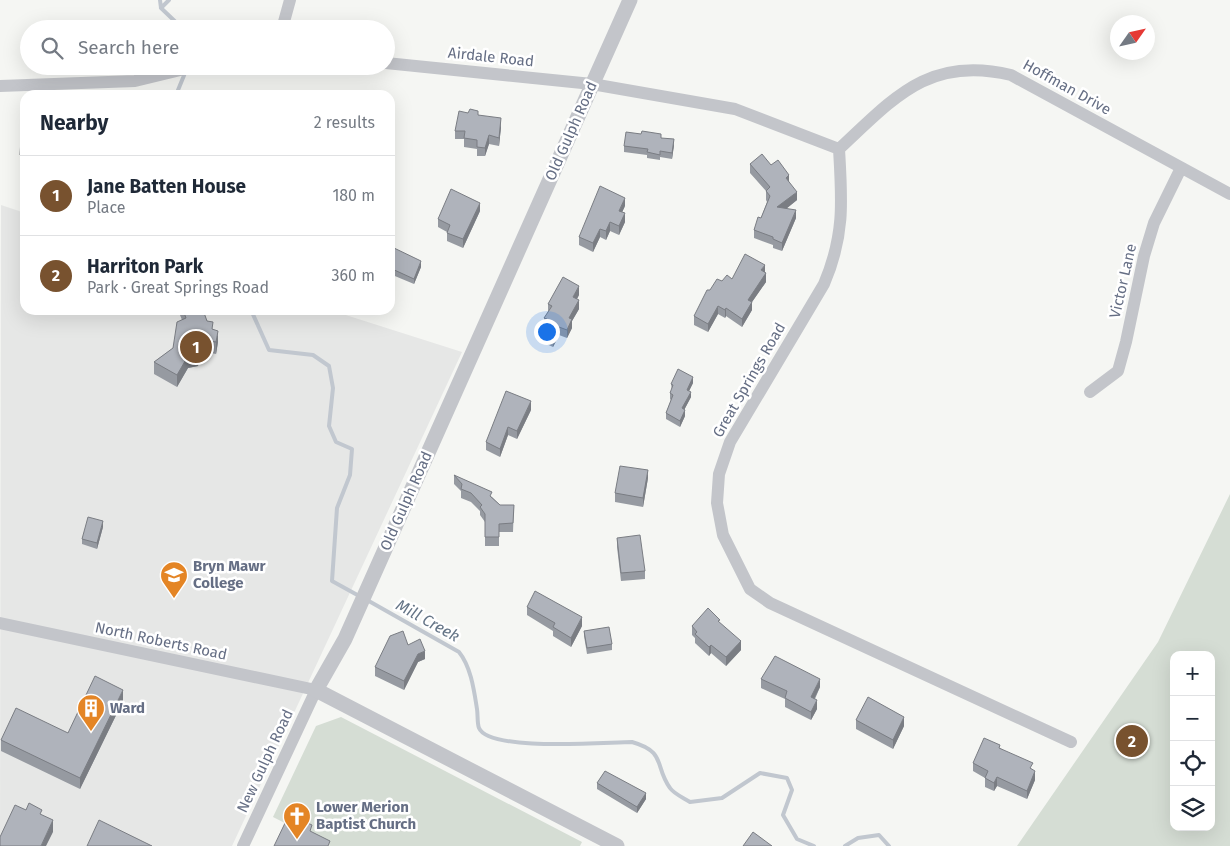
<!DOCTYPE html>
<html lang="en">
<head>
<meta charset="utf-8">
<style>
	:root { --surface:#fff; --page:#f2f2f3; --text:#1f2937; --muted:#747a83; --line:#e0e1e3; --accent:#78522f }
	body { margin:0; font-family:"Fira Sans",sans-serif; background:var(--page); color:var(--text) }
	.controls { position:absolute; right:15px; bottom:15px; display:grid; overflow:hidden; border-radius:10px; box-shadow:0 5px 20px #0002 }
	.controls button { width:45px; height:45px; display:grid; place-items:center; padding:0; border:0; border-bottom:1px solid var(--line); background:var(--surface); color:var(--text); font:25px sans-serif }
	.compass { position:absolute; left:1110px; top:15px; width:45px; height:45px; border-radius:50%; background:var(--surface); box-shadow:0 5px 20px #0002; rotate:56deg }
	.you { position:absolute; left:546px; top:331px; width:18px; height:18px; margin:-12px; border:4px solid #fff; border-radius:50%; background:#1a73e8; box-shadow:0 0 0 8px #1a73e833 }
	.badge { display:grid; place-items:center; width:32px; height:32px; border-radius:50%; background:var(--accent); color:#fff; font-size:16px; font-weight:700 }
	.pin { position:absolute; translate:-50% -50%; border:2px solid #fff; box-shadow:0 1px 5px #0006 }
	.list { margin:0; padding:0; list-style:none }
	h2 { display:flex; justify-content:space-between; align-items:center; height:65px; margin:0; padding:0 20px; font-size:21px }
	h2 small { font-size:16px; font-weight:400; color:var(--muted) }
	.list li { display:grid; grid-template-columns:32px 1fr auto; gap:15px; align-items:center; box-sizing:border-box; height:80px; padding:0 20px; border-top:1px solid var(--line) }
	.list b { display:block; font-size:19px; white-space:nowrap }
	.list p { margin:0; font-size:16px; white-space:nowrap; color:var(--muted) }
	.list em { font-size:16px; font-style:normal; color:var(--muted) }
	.icon { flex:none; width:28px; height:28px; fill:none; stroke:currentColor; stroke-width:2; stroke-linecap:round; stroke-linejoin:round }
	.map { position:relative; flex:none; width:1230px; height:846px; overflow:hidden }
	.search { position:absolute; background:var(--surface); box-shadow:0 5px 20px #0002; left:20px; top:20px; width:375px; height:55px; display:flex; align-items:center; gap:12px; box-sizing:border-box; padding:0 18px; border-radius:28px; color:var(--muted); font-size:19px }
	.panel { position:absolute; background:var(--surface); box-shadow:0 5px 20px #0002; left:20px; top:90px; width:375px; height:225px; border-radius:15px }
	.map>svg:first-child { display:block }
	.built { fill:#e6e7e6 }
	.green { fill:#d5ddd4; fill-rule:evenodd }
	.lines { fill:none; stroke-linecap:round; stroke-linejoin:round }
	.stream { stroke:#c1c7cf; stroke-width:4 }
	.minor { stroke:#c3c5ca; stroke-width:12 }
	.tertiary { stroke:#c3c5ca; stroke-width:15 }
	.wall { fill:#969aa1 }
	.shaded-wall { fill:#7a7d83 }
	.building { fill:#afb3bb; stroke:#7a7d83 }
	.labels { text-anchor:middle; stroke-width:5; stroke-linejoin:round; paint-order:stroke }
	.street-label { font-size:15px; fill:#656e84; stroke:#fff }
	.poi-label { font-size:15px; font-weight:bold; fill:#656e84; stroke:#fff; text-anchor:start }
	.water-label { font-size:16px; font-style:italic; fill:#657587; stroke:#fff }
</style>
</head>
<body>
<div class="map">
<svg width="1230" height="846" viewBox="0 0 1230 846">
	<rect width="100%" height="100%" fill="#f5f6f3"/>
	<path class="built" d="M1,205L25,213V310H330L462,352L232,846H0Z"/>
	<path class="green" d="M1230,494V846H1017L1158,642ZM1174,655H1211V827H1174Z
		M341,717L582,842L580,846H330L273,817L316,726Z"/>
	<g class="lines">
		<path class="stream" d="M160,0L161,8L183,29
			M161,8L169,0
			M176,95L185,73
			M251,310L269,350L313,355L329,366L333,388L329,426L336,442L352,449L350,475L337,508L332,581L361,597
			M367,600L459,652C471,667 474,690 477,709C478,715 477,723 479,728C489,752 606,742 632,742C667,752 654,766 670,788C674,794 684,798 690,802L722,798L760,773L787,778L792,790L783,815L797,839L814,846
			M845,846L858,838L879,835L889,846"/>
		<path class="minor" d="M282,29L290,0
			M386,63L592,84L735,109L839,149
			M0,86L135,81L197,66
			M839,149C842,200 845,235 824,284L730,442L719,474L717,503L723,535L750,589L770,603L1071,742
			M839,149C894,98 929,55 1011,75L1230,194
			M1090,392L1118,371L1126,342L1144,256L1154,223L1181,168
			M0,623L316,690L243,846"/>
		<path class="tertiary" d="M617,846L316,690L345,639L630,0"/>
	</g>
	<path class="wall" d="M478,115L501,127L499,146L489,144L485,156H477V149L464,147V139H455V131Z
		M661,138L674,145L672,159L660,157V160L647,158V155L624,152V146Z
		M25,139V164L20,163V155Z
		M750,164L771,165L789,182L797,200L786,209L796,218L782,251L773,248V245L754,238V230L761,218L767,202L766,200V191L750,173Z
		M625,206L622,212L625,222L619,235L610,231L606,240L600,237L593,252L579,245V237Z
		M480,211L463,248L447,241V232L438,227V219Z
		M390,256L421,267L414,284L390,274Z
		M765,273L766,282L752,302V310L742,327L726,316L725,318L718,314L708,332L694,325V316L722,281Z
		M579,295L577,299L579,309L572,321V328L567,338L559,335L553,347L542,342V333L544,326V318L548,312V304Z
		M178,310H203L207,321L213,330L218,342L216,354L201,351L198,366L188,368L177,387L154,374V362L173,348L182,320Z
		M693,383L689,391L691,397L684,410L685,416L680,427L666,419V413L671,400L670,399V393L672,390L671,384Z
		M531,410L517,439L508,435L500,457L486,450V442Z
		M454,475L492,497L500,505H514L513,532H499V546H485V522L480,515V511L471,502L461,498V491L454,484Z
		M648,478L643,507L615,502V493Z
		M103,527L97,549L82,544V539Z
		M617,538L645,571V579L621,581L617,547Z
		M527,607L582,626L571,647L553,636V631L527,615Z
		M720,623L741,650L726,666L711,653L709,656L695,643V638L692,635V626Z
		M584,631L612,644V650L587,654L584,636Z
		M408,645L425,659L418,662L404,690L375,676V667Z
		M761,679L820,687L815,699L817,709L811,720L785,707V699L761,688Z
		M123,701L80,789L1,751V740L68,733Z
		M856,720L904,726L893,749L856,729Z
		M1000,748L1033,770L1035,780L1027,799L997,786L994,791L985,787V778L973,771V763Z
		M597,783L646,799L637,813L597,789Z"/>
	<path class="shaded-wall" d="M501,118V127L499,146V138Z
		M489,135V144L485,156V148Z
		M674,139V145L672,159V153Z
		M789,175V183L786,178Z
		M797,192V200L777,216V207Z
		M625,198V206L619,219V211Z
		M480,203V211L463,248V239Z
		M796,210V218L782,251V243Z
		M625,213V222L619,235V226Z
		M610,222V231L606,240V231Z
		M600,229V237L593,252V243Z
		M421,261V267L414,284V279Z
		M765,265V273L761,270Z
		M766,273V282L752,302V310L742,327V319L748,300Z
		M579,286V295L573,306V297Z
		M579,300V309L572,321V328L567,338V330L569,318Z
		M718,306V314L708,332V324Z
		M726,308V316L725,318V310Z
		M559,327V335L553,347V339Z
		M218,331V342L216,354V342Z
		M201,340V351L198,366L188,368L177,387V375L188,356Z
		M693,377V383L687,395V390Z
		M691,392V397L682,414V408Z
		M531,401V410L517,439V431Z
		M685,410V416L680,427V421Z
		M508,427V435L500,457V449Z
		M648,470V478L643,507V498Z
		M103,521V527L97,549V543Z
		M582,617V626L571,647V638Z
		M741,641V650L726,666V657Z
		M711,645V653L709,656V647Z
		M425,651V659L418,662L404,690V681L418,654Z
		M820,679V687L811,705V697Z
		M123,690V701L80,789V778Z
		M817,700V709L811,720V712Z
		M904,717V726L893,749V740Z
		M1035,771V780L1027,799V791Z
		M997,777V786L994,791V783Z
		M646,793V799L637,813V807Z
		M53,820V832L46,846H41Z"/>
	<path class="building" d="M470,109L478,111V115L501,118L499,138L489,135L485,148L477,147V140L464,138L465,131H455L459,111L468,113Z
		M642,131L661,134V138L674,139L672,153L660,151V155L647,152L648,149L624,146L626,132L641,134Z
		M21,139H25V155H20Z
		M762,154L771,165L778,160L789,175L786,178L797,192L777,207L796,210L782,243L773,239V237L754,230L758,217L761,218L770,196L766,191L770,187L750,164Z
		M600,186L625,198L619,211L625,213L619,226L610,222L606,231L600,229L593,243L579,237Z
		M451,189L480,203L463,239L447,233L450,225L438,219Z
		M394,248L421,261L414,279L390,268V256Z
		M745,254L765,265L761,270L766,273L748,300L752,302L742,319L726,308L725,310L718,306L708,324L694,316L707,290H710L717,279L722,281L727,275L732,279Z
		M563,277L579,286L573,297L579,300L569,318L572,319L567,330L559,327L553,339L542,333L547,319L544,318L552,306L548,304Z
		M183,310H203L207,321L213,322L212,329L218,331L216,342L201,340L198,354L188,356L177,375L154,362L173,348L177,322L186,318Z
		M678,369L693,377L687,390L691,392L682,408L685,410L680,421L666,413L673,395L670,393L673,385L671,384Z
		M506,391L531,401L517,431L508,427L500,449L486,442Z
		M620,466L648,470L643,498L615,493Z
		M454,475L492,492L490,496L500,505H514L513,523L499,524V537H485V514L480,507L482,505L471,493L461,489L462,484Z
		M88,517L103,521L97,543L82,539Z
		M640,535L645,571L621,573L617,538Z
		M535,591L582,617L571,638L553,627L555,623L527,607Z
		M708,608L720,620L718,621L741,641L726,657L711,645L709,647L695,634L697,632L692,626Z
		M609,627L612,644L587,648L584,631Z
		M403,631L408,645L420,639L425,651L418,654L404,681L375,667L390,636Z
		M775,656L820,679L811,697L817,700L811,712L785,698L787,691L761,679Z
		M95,676L123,690L80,778L1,740L16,708L68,733Z
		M868,697L904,717L893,740L856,720Z
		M984,738L1000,745L999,748L1033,763L1030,768L1035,771L1027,791L997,777L994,783L985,778L988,771L973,763Z
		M605,771L646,793L637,807L597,783Z
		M29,803L42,810L40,814L53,820L41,846H0V837L15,805L26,810Z
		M299,819L312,825L310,831L330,841L328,846H274L286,821L296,826Z
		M99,820L152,846H87Z
		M753,832L772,846H743Z"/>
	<defs>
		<g id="university-pin" transform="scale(1.4375)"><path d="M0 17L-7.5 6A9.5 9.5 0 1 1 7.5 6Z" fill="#e48525" stroke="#fff"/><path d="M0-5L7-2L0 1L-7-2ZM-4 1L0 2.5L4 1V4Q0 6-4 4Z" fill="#fff"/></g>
		<g id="building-pin" transform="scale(1.4375)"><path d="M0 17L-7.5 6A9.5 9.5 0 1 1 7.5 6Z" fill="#e48525" stroke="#fff"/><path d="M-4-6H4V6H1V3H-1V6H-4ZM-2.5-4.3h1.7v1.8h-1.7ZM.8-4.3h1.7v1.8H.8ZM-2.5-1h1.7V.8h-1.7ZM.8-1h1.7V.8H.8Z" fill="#fff"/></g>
		<g id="church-pin" transform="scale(1.4375)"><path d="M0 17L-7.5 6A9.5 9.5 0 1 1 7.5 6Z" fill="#e48525" stroke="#fff"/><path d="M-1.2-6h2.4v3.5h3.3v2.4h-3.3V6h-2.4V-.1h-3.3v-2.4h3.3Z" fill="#fff"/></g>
	</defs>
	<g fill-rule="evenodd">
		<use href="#university-pin" x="174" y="575"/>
		<use href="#building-pin" x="91" y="708"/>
		<use href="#church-pin" x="297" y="816"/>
	</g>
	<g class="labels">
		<g class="street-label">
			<text transform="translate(491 57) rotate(6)" y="5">Airdale Road</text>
			<text transform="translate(1067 87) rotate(29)" y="5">Hoffman Drive</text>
			<text transform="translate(571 131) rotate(-66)" y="5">Old Gulph Road</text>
			<text transform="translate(1123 281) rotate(-77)" y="5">Victor Lane</text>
			<text transform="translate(749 380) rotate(-60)" y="5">Great Springs Road</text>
			<text transform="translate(406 501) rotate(-66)" y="5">Old Gulph Road</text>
			<text transform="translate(161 641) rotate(12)" y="5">North Roberts Road</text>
			<text transform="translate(265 761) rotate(-65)" y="5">New Gulph Road</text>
		</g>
		<g class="poi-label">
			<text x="193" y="571">Bryn Mawr<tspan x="193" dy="17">College</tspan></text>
			<text x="110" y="713">Ward</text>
			<text x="316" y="812">Lower Merion<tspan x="316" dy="17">Baptist Church</tspan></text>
		</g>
		<g class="water-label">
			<text transform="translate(428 620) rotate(29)" y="6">Mill Creek</text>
		</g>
	</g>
</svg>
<div class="controls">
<button>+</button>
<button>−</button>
<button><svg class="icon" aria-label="locate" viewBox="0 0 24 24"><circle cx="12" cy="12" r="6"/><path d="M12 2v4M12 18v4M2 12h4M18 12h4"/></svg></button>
<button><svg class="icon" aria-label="layers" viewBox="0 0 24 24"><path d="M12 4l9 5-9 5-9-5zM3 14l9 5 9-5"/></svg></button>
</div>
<svg class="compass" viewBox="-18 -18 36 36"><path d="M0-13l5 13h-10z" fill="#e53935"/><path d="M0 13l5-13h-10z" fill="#747a83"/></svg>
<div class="you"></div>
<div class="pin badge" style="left:196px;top:347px">1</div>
<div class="pin badge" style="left:1132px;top:741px">2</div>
<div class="search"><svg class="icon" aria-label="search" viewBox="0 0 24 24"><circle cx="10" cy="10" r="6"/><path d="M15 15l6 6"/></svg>Search here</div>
<section class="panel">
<h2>Nearby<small>2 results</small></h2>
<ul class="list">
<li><span class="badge">1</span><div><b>Jane Batten House</b><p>Place</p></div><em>180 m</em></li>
<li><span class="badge">2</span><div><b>Harriton Park</b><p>Park · Great Springs Road</p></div><em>360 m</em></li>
</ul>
</section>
</div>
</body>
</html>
